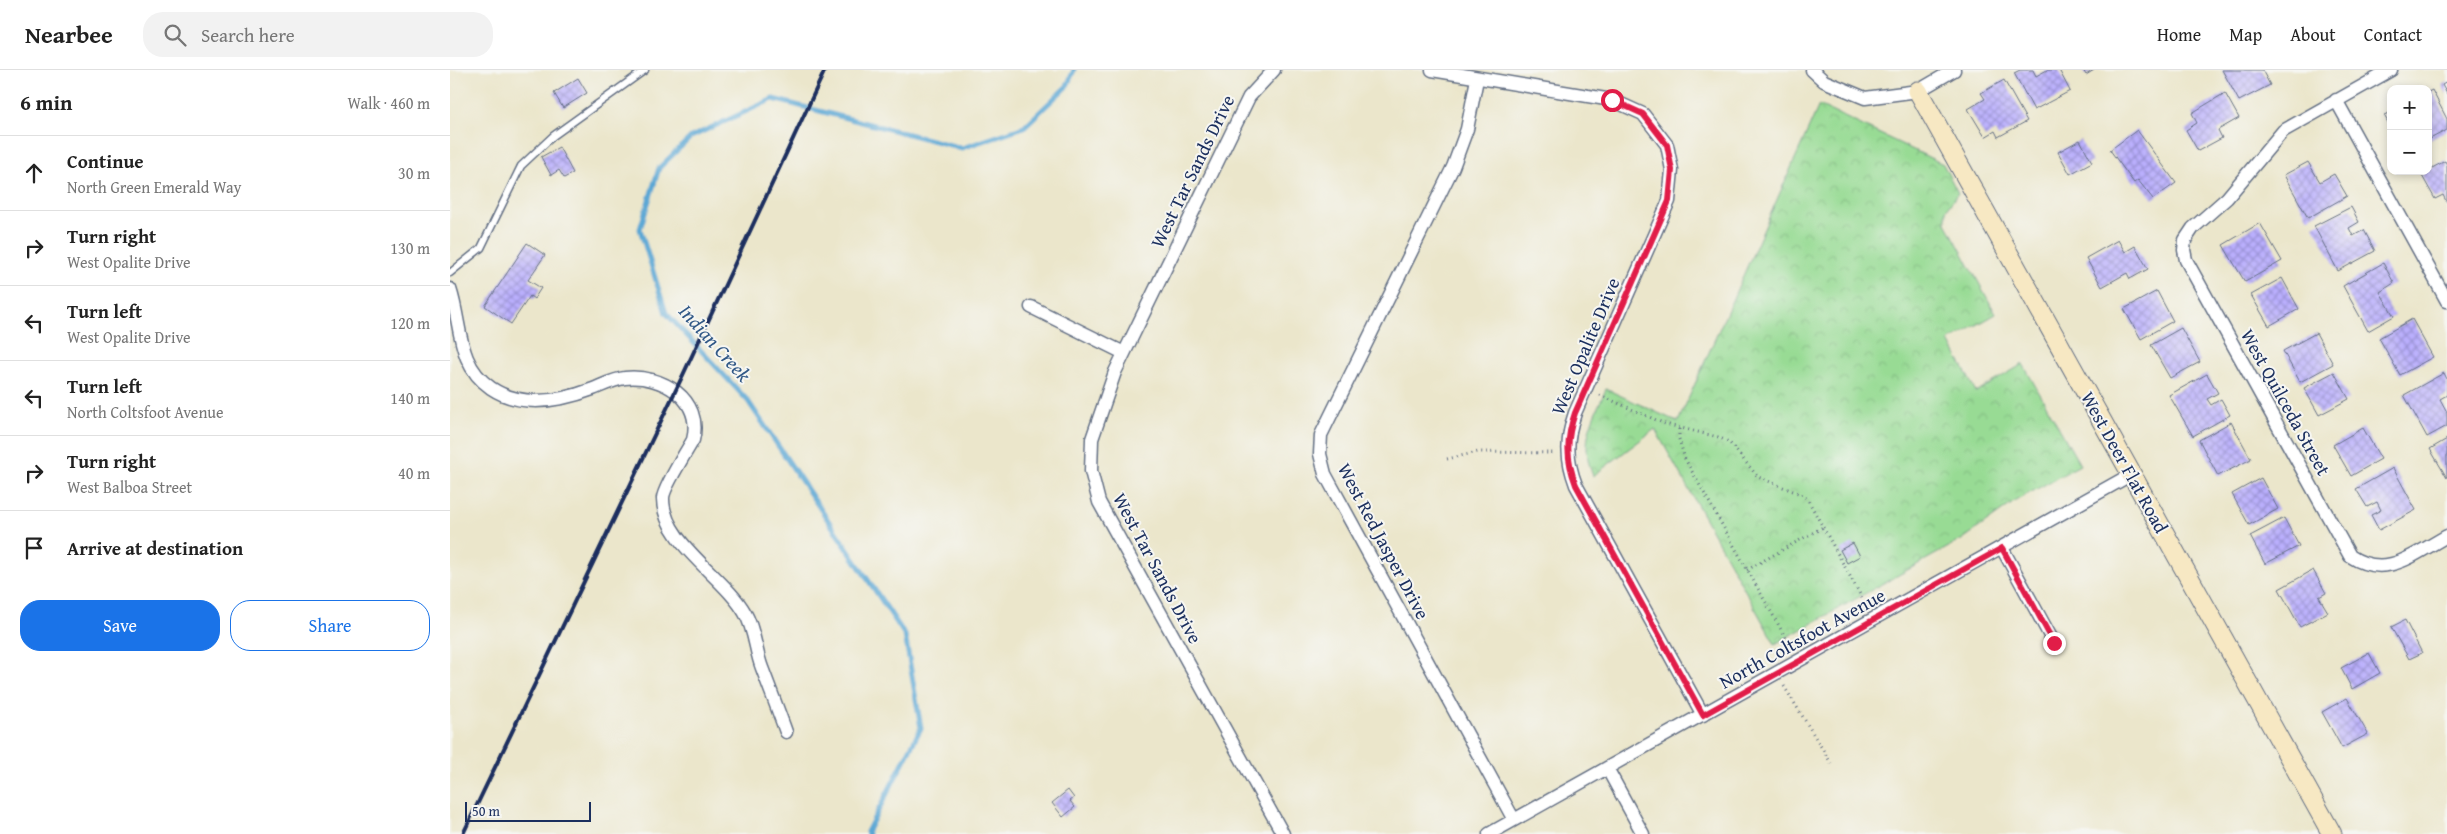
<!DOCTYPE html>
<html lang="en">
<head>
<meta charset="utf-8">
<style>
	:root { --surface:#fff; --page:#f2f2f2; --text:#222; --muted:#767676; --line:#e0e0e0; --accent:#1a73e8 }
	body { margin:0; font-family:"Gentium Book Plus",serif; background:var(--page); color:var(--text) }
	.controls { position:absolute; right:15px; top:15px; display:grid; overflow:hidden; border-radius:10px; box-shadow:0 2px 8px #0003 }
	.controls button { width:45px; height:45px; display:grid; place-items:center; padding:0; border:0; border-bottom:1px solid var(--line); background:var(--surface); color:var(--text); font:25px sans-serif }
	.scale { position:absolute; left:15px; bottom:12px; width:126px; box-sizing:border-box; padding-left:5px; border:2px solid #1b2f5e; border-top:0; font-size:14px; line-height:18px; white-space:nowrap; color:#1b2f5e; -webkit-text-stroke:4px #f6f6f2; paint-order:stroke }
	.stop { position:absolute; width:15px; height:15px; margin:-11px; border:4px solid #e11d48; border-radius:50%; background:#fff }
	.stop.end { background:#e11d48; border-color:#fff; box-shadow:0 1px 5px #0008 }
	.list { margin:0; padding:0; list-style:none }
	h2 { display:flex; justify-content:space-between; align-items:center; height:65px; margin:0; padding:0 20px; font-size:21px }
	h2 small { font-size:16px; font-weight:400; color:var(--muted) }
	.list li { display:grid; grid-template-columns:32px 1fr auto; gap:15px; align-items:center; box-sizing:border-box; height:75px; padding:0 20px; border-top:1px solid var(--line) }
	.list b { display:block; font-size:19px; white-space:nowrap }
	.list p { margin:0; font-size:16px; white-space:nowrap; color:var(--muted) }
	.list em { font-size:16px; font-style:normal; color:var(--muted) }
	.actions { display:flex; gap:10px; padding:15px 20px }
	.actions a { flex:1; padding:11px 0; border:1px solid var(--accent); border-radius:20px; text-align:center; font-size:18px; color:var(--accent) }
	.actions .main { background:var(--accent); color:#fff }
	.icon { flex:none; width:28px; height:28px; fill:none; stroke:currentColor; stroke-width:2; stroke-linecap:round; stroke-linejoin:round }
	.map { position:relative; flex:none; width:1997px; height:764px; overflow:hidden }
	header { display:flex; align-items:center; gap:30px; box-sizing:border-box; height:70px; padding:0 25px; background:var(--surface); border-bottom:1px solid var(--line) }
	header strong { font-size:24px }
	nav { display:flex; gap:28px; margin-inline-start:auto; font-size:18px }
	.search { width:350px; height:45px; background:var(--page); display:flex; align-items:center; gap:12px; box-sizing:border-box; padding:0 18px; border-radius:20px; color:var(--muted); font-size:19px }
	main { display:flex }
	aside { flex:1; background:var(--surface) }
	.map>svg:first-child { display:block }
	.park { fill:url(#park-crowns); stroke:#5a8579 }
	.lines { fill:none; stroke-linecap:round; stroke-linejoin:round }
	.stream { stroke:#5ca7d4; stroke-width:5 }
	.building { fill:url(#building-cross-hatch) }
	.lane-casing { stroke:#646f84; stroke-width:9 }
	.street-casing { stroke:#646f84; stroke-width:15 }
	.secondary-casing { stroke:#646f84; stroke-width:21 }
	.path { stroke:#646f84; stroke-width:3; stroke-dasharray:1 4; stroke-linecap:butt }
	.lane { stroke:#fff; stroke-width:6 }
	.street { stroke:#fff; stroke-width:12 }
	.secondary { stroke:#f7e8c3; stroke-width:19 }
	.rail { stroke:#1b2f5e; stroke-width:4 }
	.route { stroke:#e11d48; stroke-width:6 }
	.labels { text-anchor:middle; stroke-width:4; stroke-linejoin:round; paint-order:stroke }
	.street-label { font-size:19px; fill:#1b2f5e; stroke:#f6f6f2 }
	.water-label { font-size:20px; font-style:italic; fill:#325987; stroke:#f6f6f2 }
</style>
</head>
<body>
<header>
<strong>Nearbee</strong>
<div class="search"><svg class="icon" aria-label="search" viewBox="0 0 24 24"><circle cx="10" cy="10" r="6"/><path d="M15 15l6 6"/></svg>Search here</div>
<nav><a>Home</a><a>Map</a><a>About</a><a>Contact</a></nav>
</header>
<main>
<aside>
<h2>6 min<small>Walk · 460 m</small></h2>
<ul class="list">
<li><svg class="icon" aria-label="ahead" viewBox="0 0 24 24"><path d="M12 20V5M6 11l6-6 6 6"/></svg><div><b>Continue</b><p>North Green Emerald Way</p></div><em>30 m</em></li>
<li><svg class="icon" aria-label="right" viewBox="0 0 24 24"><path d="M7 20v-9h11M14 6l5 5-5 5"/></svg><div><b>Turn right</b><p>West Opalite Drive</p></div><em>130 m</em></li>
<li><svg class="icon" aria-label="left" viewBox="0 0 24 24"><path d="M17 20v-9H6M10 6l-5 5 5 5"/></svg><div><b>Turn left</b><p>West Opalite Drive</p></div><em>120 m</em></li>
<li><svg class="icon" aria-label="left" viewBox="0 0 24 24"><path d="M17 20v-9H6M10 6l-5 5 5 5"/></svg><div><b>Turn left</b><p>North Coltsfoot Avenue</p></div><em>140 m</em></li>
<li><svg class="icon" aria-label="right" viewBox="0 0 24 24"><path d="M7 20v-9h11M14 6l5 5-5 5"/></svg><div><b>Turn right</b><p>West Balboa Street</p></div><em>40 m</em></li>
<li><svg class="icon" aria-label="arrive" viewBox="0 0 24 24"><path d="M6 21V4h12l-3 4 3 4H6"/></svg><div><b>Arrive at destination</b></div></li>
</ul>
<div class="actions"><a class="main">Save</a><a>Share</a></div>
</aside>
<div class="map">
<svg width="1997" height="764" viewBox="0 0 1997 764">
	<defs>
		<pattern id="park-crowns" width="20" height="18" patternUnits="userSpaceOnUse" patternTransform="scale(1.25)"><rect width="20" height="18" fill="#98db94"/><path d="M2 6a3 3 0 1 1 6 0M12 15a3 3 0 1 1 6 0" fill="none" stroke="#82bc82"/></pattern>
		<pattern id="building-cross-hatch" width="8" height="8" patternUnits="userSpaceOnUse" patternTransform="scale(1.25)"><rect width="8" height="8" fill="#baaffd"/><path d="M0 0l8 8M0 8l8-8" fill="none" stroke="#968fd0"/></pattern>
	</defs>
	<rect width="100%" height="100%" fill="#f6f6f2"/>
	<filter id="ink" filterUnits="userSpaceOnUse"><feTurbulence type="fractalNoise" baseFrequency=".02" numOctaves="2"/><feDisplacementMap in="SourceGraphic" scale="10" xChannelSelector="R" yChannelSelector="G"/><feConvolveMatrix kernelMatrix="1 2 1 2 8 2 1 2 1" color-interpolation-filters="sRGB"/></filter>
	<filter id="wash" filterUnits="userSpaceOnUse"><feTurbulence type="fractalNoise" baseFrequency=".0096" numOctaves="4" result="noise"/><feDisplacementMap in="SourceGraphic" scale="20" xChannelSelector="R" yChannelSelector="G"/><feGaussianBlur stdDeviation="1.12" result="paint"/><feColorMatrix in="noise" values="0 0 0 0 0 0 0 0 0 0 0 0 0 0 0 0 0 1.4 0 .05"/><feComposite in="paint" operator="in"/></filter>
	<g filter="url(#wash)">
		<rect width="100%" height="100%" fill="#ebe6cb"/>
		<path class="park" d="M1369,35L1493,94L1508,123L1496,140V153L1546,244L1499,271L1526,322L1573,294L1630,395L1567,430L1513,469L1325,574L1205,359L1143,406C1129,371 1142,351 1156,319L1228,352Z"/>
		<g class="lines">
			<path class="stream" d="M418,764L417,762L471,658L455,565L298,331L216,243L190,159L209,98L241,67L323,29L512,78L574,57L617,16L624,0"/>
		</g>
		<g id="blocks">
			<path class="building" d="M1570,0H1583L1586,6L1597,0H1609L1620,21L1584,40L1564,3Z
				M1633,0H1644L1636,5Z
				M1772,0H1812L1820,15L1789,31Z
				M128,8L137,23L113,38L104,23Z
				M1554,10L1577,51L1548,67L1545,61L1535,67L1518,39L1535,29L1531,23Z
				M1997,12V24L1992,15Z
				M1982,20L1997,49V60L1978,70V22Z
				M1775,23L1789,48L1768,60L1772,68L1748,81L1736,60L1747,53L1742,43Z
				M1941,42V58L1934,45Z
				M1687,60L1726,113L1703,129L1688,110L1684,113L1660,80Z
				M1630,70L1642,92L1620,104L1608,82Z
				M109,77L123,103L114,108L109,100L101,105L91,87Z
				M1995,91L1997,95V133L1993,125L1985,129L1971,104Z
				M1858,92L1870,112L1884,104L1897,126L1858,148L1834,105Z
				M1901,137L1909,152L1899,158L1903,166L1914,160L1925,181L1888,201L1864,156Z
				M1810,153L1832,191L1795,212L1773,175Z
				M1668,170L1675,182L1685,176L1698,199L1680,209L1677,203L1652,217L1636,188Z
				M77,173L95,185L78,210L91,218L84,229L80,226L61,254L35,236Z
				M1933,193L1944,213L1930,222L1944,246L1918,261L1893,216Z
				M1832,208L1849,239L1819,256L1801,225Z
				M1707,221L1723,251L1691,269L1674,239Z
				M1962,249L1983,287L1950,305L1929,268Z
				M1731,258L1750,292L1720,308L1701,275Z
				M1866,263L1883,294L1850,312L1833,281Z
				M1884,302L1899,329L1869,345L1854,318Z
				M1994,303L1997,309V325L1990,329L1997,342V356L1977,367L1954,325Z
				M1757,304L1768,323L1757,329L1761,335L1771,329L1780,345L1743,366L1719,325Z
				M1781,352L1801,389L1768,406L1749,370Z
				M1913,358L1931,389L1901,406L1883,375Z
				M1997,369V408L1980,379Z
				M1943,398L1966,440L1929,460L1921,445L1931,440L1927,432L1917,437L1906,419Z
				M1811,408L1828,439L1799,455L1782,424Z
				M1834,448L1849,476L1815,494L1800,466Z
				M1403,473L1410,486L1397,493L1390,480Z
				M1863,500L1876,523L1869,527L1878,542L1850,557L1829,519Z
				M1955,550L1972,583L1959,589L1941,557Z
				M1919,583L1930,603L1902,619L1891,598Z
				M1897,628L1918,664L1892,678L1872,642Z
				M618,720L624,728L620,731L625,737L613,747L602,733Z"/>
		</g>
	</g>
	<g filter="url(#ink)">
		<use href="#blocks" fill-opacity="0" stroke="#646f84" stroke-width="1"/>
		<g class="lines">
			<g class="lane-casing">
				<path id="lane" d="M0,203L31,178L71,96L103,66L195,0"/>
			</g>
			<g class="street-casing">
				<path id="street" d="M824,0L799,27L665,302L642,369L641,401L649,432L833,764
					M982,0L1162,30L1193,44L1217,75L1222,100L1219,131L1125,343C1116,369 1116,389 1126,415L1253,645
					M1362,0L1374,11L1415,28L1468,21L1504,0
					M1941,0L1833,61L1777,128L1743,158L1735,170L1734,180L1736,190L1900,486C1936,510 1964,484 1997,466
					M1027,9L1017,59L1003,97L871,365L870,384L875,404L1064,750
					M1886,30L1997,231
					M0,219C12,254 6,294 41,318C72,339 111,331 143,319C153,315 165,309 175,308C212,304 253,329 243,370C237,380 213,419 213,428C212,472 274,506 295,543C305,560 305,580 312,598C320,619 328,640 336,662
					M581,237L674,283
					M1552,478L1604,573
					M1157,698L1193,764
					M1039,764L1682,404"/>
			</g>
			<g class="secondary-casing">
				<path id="secondary" d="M1468,21L1882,764"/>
			</g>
			<path class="path" d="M1150,325L1215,354L1268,367L1279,372L1308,407L1353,425L1358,430L1412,528
				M1229,359V369L1235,389L1337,570
				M997,389L1028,382L1105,383
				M1297,500L1373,457
				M1334,616L1381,693"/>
			<use href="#lane" class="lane"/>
			<use href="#street" class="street"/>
			<use href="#secondary" class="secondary"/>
			<path class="rail" d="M13,764L233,305L375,0"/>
		</g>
	</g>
	<g class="lines" filter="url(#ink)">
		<path class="route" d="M1162,30L1193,44L1217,75L1222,100L1219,131L1125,343C1116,369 1116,389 1126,415L1253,645L1552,478L1604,573"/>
	</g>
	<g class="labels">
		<g class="street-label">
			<text transform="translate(742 101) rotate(-64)" y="7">West Tar Sands Drive</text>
			<text transform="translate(1135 276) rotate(-67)" y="7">West Opalite Drive</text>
			<text transform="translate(1836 332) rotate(61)" y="7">West Quilceda Street</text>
			<text transform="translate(1675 392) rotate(61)" y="7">West Deer Flat Road</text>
			<text transform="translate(934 471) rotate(62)" y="7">West Red Jasper Drive</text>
			<text transform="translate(708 498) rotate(62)" y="7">West Tar Sands Drive</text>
			<text transform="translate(1352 568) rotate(-29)" y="7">North Coltsfoot Avenue</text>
		</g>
		<g class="water-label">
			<text transform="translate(265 273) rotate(48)" y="7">Indian Creek</text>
		</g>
	</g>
</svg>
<div class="controls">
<button>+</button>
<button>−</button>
</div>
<div class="scale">50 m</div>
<div class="stop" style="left:1162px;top:30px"></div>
<div class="stop end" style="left:1604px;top:573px"></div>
</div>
</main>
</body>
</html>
